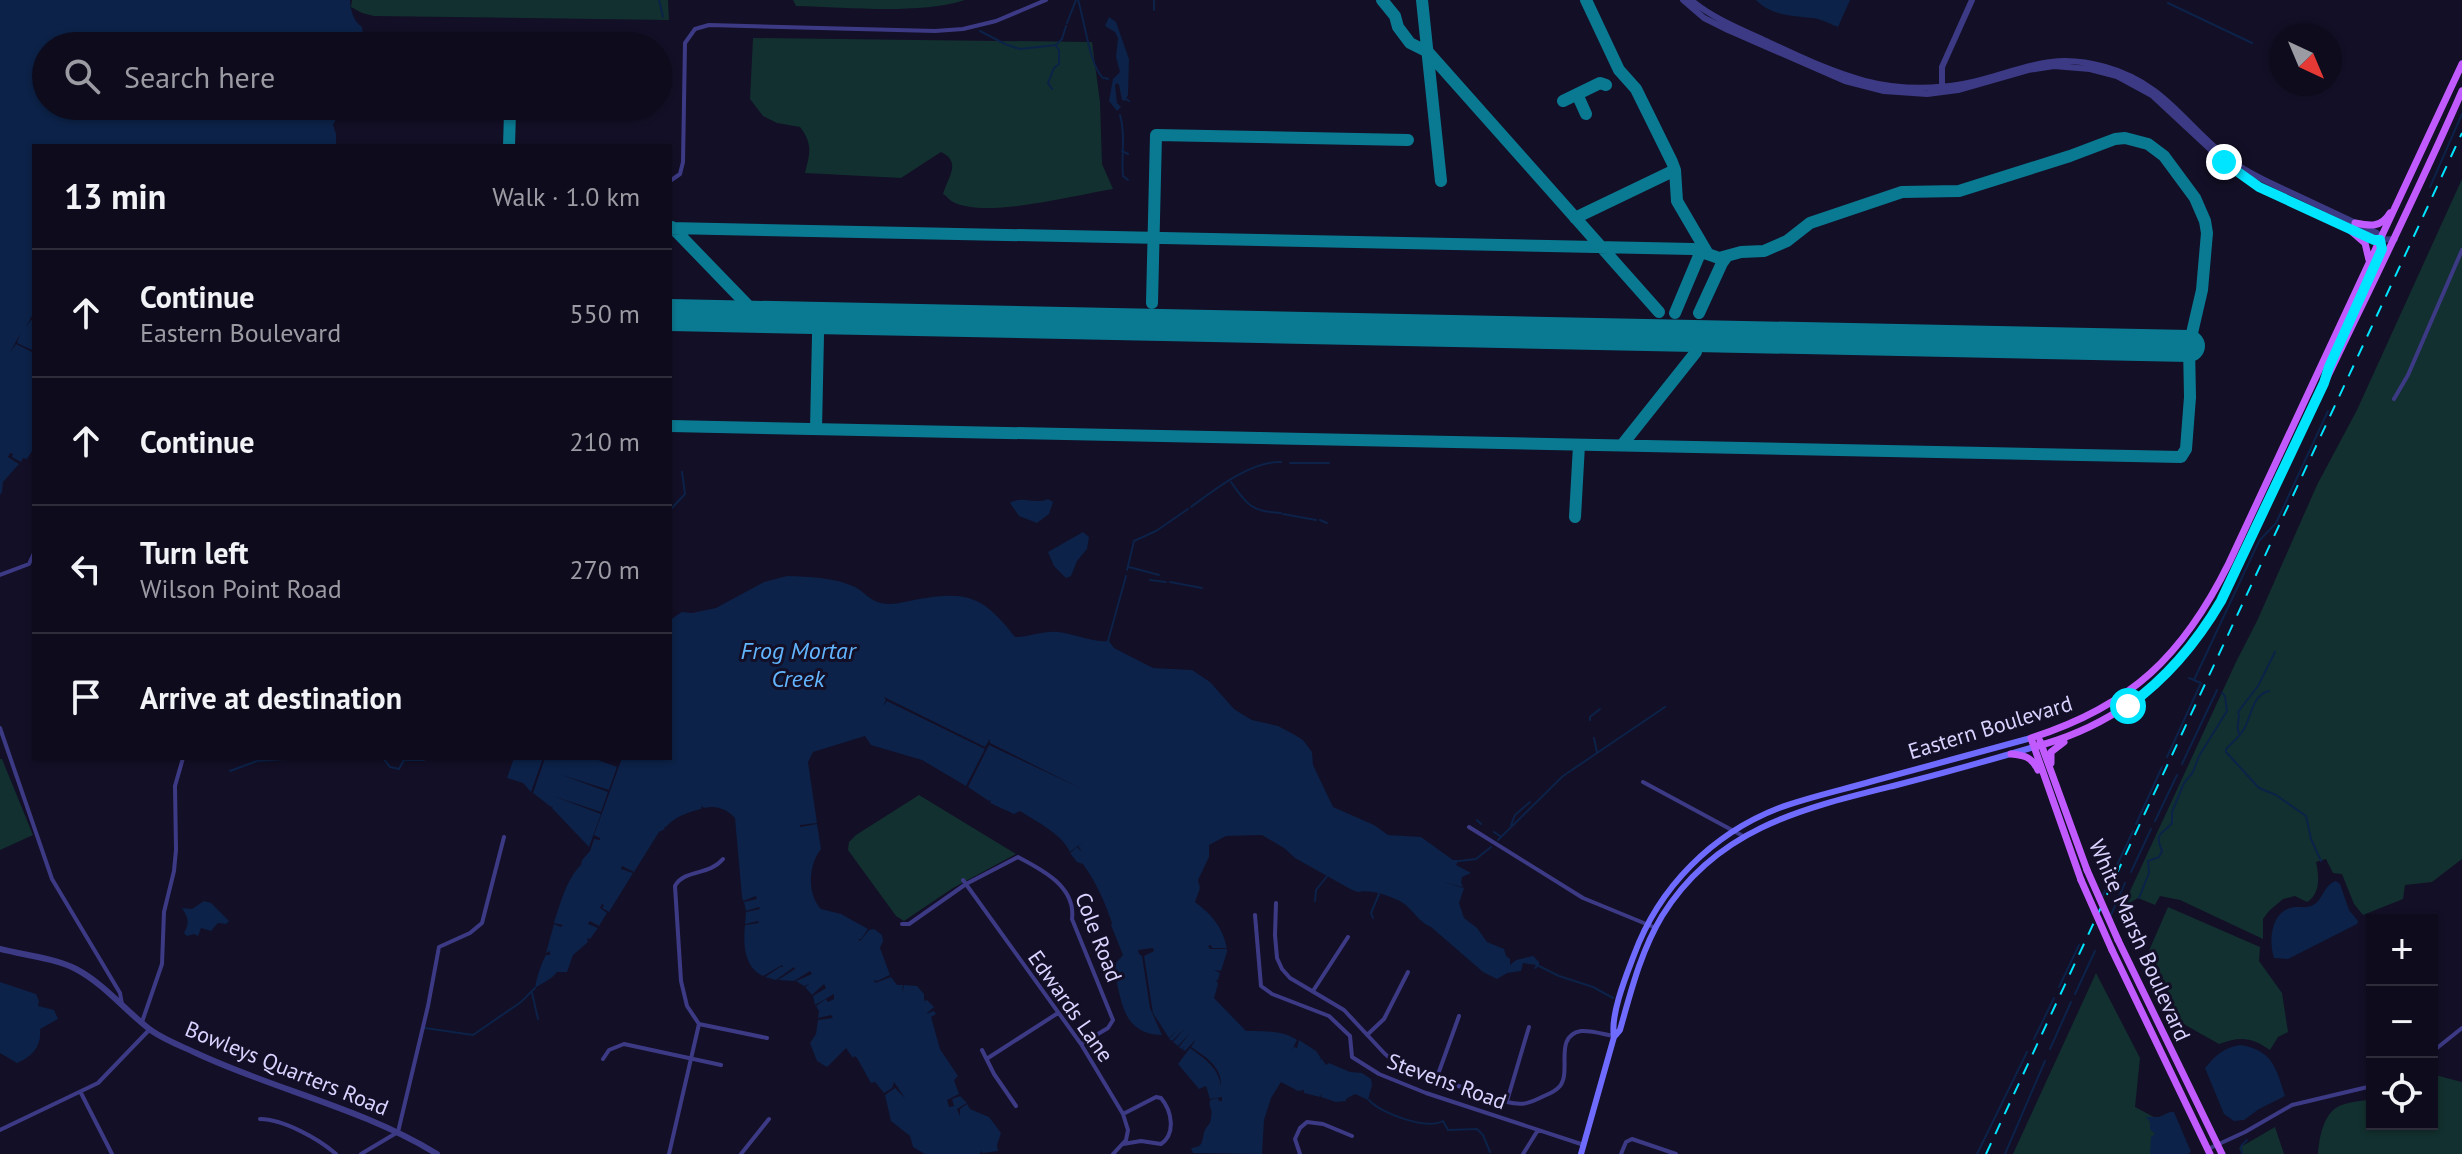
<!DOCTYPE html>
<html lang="en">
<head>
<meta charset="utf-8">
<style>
	:root { --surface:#0e0b1c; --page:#171425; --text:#f1f3f6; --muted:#9b9ba3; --line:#2e2b3b }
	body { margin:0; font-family:"PT Sans",sans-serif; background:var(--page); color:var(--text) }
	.controls { position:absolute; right:24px; bottom:24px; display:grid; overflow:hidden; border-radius:0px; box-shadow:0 2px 6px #0004 }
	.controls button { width:72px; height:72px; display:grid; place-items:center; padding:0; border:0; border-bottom:2px solid var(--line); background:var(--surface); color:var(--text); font:40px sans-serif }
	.compass { position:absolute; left:2270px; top:24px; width:72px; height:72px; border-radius:50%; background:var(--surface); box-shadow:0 2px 6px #0004; rotate:136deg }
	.stop { position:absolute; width:24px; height:24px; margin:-18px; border:6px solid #00e5ff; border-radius:50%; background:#fff }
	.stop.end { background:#00e5ff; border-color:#fff; box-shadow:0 2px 8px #0008 }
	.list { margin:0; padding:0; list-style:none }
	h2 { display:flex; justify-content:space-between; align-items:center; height:104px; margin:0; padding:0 32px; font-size:34px }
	h2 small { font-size:26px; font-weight:400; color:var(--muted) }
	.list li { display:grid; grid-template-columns:52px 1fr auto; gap:24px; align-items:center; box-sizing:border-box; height:128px; padding:0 32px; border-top:2px solid var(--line) }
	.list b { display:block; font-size:30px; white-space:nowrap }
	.list p { margin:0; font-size:26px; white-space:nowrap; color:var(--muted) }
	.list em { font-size:26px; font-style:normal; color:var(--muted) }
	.icon { flex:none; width:44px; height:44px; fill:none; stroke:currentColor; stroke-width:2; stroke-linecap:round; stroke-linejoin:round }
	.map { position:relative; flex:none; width:2462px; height:1154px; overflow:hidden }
	.search { position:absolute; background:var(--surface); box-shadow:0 2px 6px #0004; left:32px; top:32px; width:640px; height:88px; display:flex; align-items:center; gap:20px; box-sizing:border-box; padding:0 28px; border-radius:44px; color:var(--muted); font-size:30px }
	.panel { position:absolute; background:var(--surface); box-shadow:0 2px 6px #0004; left:32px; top:144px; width:640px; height:616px; border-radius:0px }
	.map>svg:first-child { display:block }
	.green { fill:#12302f }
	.water { fill:#0c2248 }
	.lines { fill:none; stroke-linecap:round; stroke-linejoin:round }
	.stream { stroke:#0c2248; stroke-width:2 }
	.taxiway { stroke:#0a7a92; stroke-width:12 }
	.runway { stroke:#0a7a92; stroke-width:32 }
	.minor { stroke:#3d3a85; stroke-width:4 }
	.tertiary { stroke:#3d3a85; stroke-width:6 }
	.secondary { stroke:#6f6bff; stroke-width:6 }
	.primary { stroke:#c25bff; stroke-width:7 }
	.rail { stroke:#00e5ff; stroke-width:2; stroke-dasharray:12 10; stroke-linecap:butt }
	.primary-bridge { stroke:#c25bff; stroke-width:7 }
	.route { stroke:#00e5ff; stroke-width:10 }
	.labels { text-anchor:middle; stroke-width:6; stroke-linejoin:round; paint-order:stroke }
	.street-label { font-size:22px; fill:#d9d4ff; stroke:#130f26 }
	.water-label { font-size:24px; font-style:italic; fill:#62b6ff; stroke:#130f26 }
</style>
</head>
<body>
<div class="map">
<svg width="2462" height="1154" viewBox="0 0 2462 1154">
	<rect width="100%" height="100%" fill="#130f26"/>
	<path class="green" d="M352,0H668L669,20L374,16L362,13L351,7Z
		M793,0H965C917,15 847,7 796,6Z
		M753,38L1092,42L1100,102L1102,164L1113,189C1075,195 986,219 953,202C949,200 947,196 943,194C948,177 962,162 941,152L901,178L805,173C810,153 813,144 800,127L777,123L763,116L750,99Z
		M2462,179V859L2432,882L2405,885L2403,899L2363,915L2354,904L2342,874L2333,873L2326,859L2316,862C2319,876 2321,893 2307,902L2295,896L2283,899L2269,911L2263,919V939L2180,900L2160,896L2155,905L2138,898L2126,905L2125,902L2236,662L2257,621L2317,485L2357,410Z
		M0,759H2L33,835L0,850Z
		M919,795L1016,854L953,888L904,921L896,916L848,850L849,842L856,835Z
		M2168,907L2260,947L2259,961L2282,993L2288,1032L2278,1037L2270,1050C2252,1037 2240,1036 2219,1044L2180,1022L2156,965L2148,953Z
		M2096,973L2140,1058L2135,1107L2165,1123L2182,1154H2013Z
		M2435,1075L2462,1082V1154H2318C2319,1139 2323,1114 2339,1106C2348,1102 2362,1101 2372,1099V1124H2432V1076Z
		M2275,1127L2284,1154H2242L2239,1148Z"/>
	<path class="water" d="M0,0H350C350,10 354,22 362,27L363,35L359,46H46V106H336V119L333,125L336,134V146H34V312L26,327L31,320L34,321V351L17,343L20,334L10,353L16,344L34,353V448L27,459L23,458L21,462L12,457L13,454L10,453L8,457L19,464L3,482L2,492L0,495Z
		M1756,0H1850L1838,27C1830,24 1821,19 1813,18C1794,16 1771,16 1756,0Z
		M1109,17L1116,22L1129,59L1128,95L1125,101L1122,100L1119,85L1117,83L1115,85L1117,103L1121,107L1117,111L1109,101L1113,79L1120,72L1116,57L1118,38L1115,32L1105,26Z
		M1048,499L1053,502L1049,514L1037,523L1019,516L1010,503C1021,495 1036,505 1048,499Z
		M1083,532L1089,537L1087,549L1077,561L1071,576L1066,578L1054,566L1048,552Z
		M787,576C810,577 834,577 855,587C864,592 871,601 881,603C893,606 907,601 919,599C969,590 985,598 1015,637C1029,637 1045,630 1059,632C1074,634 1095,643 1109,641L1114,648L1153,668L1192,670L1210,682L1234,709L1245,716L1252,720L1278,726L1295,735L1303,740L1312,752L1313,765L1333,807L1374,825L1388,835L1421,837L1453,860H1459L1456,865L1471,873L1462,877L1461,882L1463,887L1443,882L1464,888L1459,903L1464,918L1477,928L1487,942L1504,949L1506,956L1510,959V965L1516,960L1533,956L1539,962V966L1535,969L1534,968L1536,965L1523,963L1521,971L1507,973L1497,979L1483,972L1431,927C1421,923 1415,914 1407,906C1396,897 1371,889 1358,892L1352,890L1295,858L1284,848L1262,835L1226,836L1209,845V857L1198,880L1200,888L1195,902C1212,915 1222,926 1227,948H1212L1211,945L1208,946L1210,949H1227V952L1221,971L1214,970L1220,973L1218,980H1216L1218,984L1214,998L1246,1031C1264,1031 1282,1030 1297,1040L1291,1052L1294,1047L1297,1048L1299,1040L1316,1051L1321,1058L1319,1060L1322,1059L1326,1065L1329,1063L1350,1072L1362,1073L1371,1079L1372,1085L1368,1100L1355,1094L1346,1099V1101L1336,1102L1321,1097L1322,1093L1320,1097L1304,1093V1090L1298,1091L1281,1082L1271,1098L1264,1120L1262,1154L1193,1153L1191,1148C1205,1147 1201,1140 1205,1130C1208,1124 1211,1124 1211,1117C1213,1108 1208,1108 1210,1100L1218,1098L1219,1101H1222V1097L1210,1099L1206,1086L1199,1089L1178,1064L1190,1048C1205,1059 1218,1067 1221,1086C1222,1067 1206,1057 1191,1047L1196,1039L1185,1051L1182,1049L1185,1046L1181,1049L1179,1047L1190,1033L1178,1046L1173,1042L1185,1028L1172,1041L1169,1039L1178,1029L1169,1038L1153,1013L1144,956L1154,951L1153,948L1138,950L1139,954L1142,956L1150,1008L1162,1035C1121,1034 1122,1000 1113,966L1123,955L1111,925L1112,923C1104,900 1097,884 1083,864L1077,862L1070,853L1077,847L1082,852L1078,846L1084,841L1070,852C1062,834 1037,822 1020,811L1014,814L990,803L991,800L989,801L968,787L989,745L1080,788L990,743V739L985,747L884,697L886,700L883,706L887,701L985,749L966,786L922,760L871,745L865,736L813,752L808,762L817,823L800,825V827L817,824L821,849C808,865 807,895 821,909L841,914L868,929L861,939H858L860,941L869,930L874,929L882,935L883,941L880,948L890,975L877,981L874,980L875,983L891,977L897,985H903L902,994L904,985L917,986L924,994V1001L927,1000L934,1007L926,1014L934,1011L936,1014L931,1017L940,1049L958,1076L954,1080L959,1094L947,1100L949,1107L954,1106L952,1099L960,1096L967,1103L957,1109L960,1116V1109L967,1104L970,1109L989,1117L1001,1133L997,1145L998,1151L983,1153L981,1151L980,1154H925L913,1147L910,1136L891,1121L885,1095L895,1088L905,1098L894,1082L892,1088L884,1093L875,1082L871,1083L857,1058L855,1056L853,1058L846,1048L827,1067L817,1061L810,1043L816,1034L818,1020L833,1018L831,1015L818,1018L819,1011L816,1006L826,999L828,1002L834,999V994L815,1005L813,996L826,988L824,984L812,995L805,987L809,984L804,986L796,981L812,974L810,971L794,981L778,980L795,969L794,967L776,980L765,977L780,967H783L782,965L763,976C744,967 743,944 745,925L759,923L758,921L745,924L746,912L760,909L759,907L746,911L744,902L757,899L756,896L743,901L742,897L735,818C727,809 716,805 704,808L702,806L701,809C688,812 674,817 666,827H664L665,829L659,832L634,872L622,866L621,869L633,873L609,912L602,908L604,905L602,904L600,908L607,913L599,926L590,921L588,924L598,928L590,939L587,938L588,942L573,955L567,972H557C551,980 542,983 535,988C537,976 541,964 546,955H550V951L546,953L554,924L561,927L563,925L554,923C560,904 567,878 581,865L582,860L590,851L594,839L600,840V838L594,835L622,758H670V620L682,612L692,613L716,608L764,582Z
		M514,758H543L531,792L523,783L507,778Z
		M545,758H593L617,767L609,790L562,775L608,792L601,812L553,796L601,814L589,847L552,808L553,806L551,807L533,793Z
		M2336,881L2340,884L2349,910L2358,921L2357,924L2288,959L2274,958C2269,943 2270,914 2290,908C2299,905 2306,910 2315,904C2324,897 2324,885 2336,881Z
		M204,901L211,903L229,921L226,924L218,923L211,931L201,928L198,936L194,934L187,936L184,933C190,922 188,918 182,908L192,909Z
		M0,982L36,994L39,1001L38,1006L54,1010L58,1019L40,1029C42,1046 32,1057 17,1063L0,1053Z
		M2240,1045C2273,1050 2276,1068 2285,1096L2259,1109L2244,1120L2234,1121L2224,1114L2205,1068C2216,1055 2223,1048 2240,1045Z
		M2170,1112H2174L2191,1152L2188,1154H2150L2151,1137L2155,1134L2150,1129V1122L2146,1117H2159Z"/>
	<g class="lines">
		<path class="stream" d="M659,0L663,17
			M1078,0C1084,18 1090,67 1103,78
			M1154,0V10
			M2168,3L2252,43
			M1067,23L1076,0
			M980,31L1005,44L1020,49L1056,45L1062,39L1066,26
			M1105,78L1108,79
			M1052,89L1048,83L1054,68L1059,64V50L1056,46
			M1126,99L1129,101
			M1120,115C1126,134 1121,156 1123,176L1128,180
			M1122,151L1128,154
			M2430,187L2462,114
			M1290,463H1329
			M1231,482C1247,505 1252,512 1281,513
			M1191,507C1215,489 1251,461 1281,462
			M670,510L685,494L682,472
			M1283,514L1316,520
			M1320,520L1327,523
			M1129,567L1159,575
			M1127,570L1134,541L1156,531L1188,509
			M1150,580L1166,582
			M1170,582L1202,588
			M1108,641L1126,576
			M2194,680L2259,541L2276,523L2328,411
			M2269,691C2252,695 2252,715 2244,729C2240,736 2232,743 2226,749V752L2259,788L2276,795L2306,816L2311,839L2321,861
			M1590,720V717L1600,709
			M2239,733C2235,726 2241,719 2238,712L2258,686L2275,652
			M1594,738L1597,752
			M2167,757L2201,683L2189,678
			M383,758L390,767L399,769L404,760H424
			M2182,764L2217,690
			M230,771L257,761L299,758
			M1477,820L1481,824
			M2155,821L2177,775
			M2136,824L2162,767
			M1511,825L1515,815L1530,802
			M1494,832L1500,836
			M1498,840L1563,776L1665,707
			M1459,861L1476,859L1491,847
			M2131,872L2151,829
			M2102,897L2133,831
			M2139,898L2149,873L2148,861L2159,857L2162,851C2154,832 2161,836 2172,823V812L2184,783L2193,772L2199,756L2227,711L2225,696L2222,693
			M1315,901L1316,890L1328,875
			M2111,915L2125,883
			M1373,918L1371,913L1379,894
			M1539,966L1559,976L1593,987L1613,998
			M2059,987L2079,945
			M532,993L538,1019
			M2075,994L2095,951
			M425,1028L473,1035L521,1002L535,988
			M2034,1039L2054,998
			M2050,1049L2071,1002
			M1369,1100C1381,1114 1427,1130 1443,1121L1448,1130L1477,1129L1483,1135L1490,1152
			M1977,1154L2027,1052
			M2005,1154L2045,1061
			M2242,1154L2241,1146L2247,1140"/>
		<path class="taxiway" d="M1382,0L1395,16L1398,27L1410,43L1428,52L1659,312
			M1422,0L1441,181
			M1586,0L1619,70L1636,89L1672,162L1675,170L1677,201L1708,254
			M1577,94L1586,114
			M1563,101L1600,83L1606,85
			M509,146L510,112
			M1575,218L1675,170
			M672,227L759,317
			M670,228L1693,249L1719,258L1741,252L1764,251L1787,241L1810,223L1902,192L1959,191L2070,156L2115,139L2125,138L2148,144L2164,156L2195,198L2205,221L2207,233L2202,290L2189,346L2190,397L2186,449L2181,457L670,426
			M1152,303L1156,135L1408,140
			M1675,313L1701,251
			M1699,313L1722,263L1727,256
			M816,429L818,335
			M1622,445L1696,352
			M1575,517L1579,445"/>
		<path class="runway" d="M670,315L2189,346"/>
		<path class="minor" d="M670,181L680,174L683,162L685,43L695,29L709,25L935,31L963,29L996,21L1046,0
			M2394,399L2408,375L2462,250
			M0,575L29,564L34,553
			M0,728L52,879L120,993L122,1004
			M1643,782L1743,836
			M1469,827L1583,898L1656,928
			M963,880L1081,1044L1123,1114L1128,1130L1126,1140L1113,1154
			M1276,903L1275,935L1277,958L1282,969L1290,978L1344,1010L1385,1054L1401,1067L1507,1102C1523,1106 1530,1103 1544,1096C1549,1094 1556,1091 1560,1086C1572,1071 1553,1036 1581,1031C1591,1030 1603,1034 1613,1036
			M1255,915L1261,986L1272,994L1329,1016L1350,1036L1352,1057L1379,1074L1426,1093L1584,1145
			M902,924H909L966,884L1018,857C1043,870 1076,887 1072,919L1113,1020L1108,1028L1081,1044
			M1313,991L1348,937
			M142,1022L162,964L164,912L174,871L176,850L175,786L183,758
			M699,1024L767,1038
			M1367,1035L1384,1019L1408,972
			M982,1050L994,1074L1016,1106
			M2432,1052L2462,1028
			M988,1058L1058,1013
			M603,1059L609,1050L624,1044L721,1065
			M1436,1080L1459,1016
			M81,1093L112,1154
			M1507,1101L1529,1027
			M1123,1114L1156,1097L1161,1098C1172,1111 1176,1134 1161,1144L1141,1141L1123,1144
			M260,1119C283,1119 319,1139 336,1154
			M0,1130L98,1083L150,1029
			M2208,1149L2245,1132L2292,1105L2372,1086
			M361,1154L398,1132L428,1006L439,947L470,933L482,923L504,837
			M669,1154L699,1024L687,1006L681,981L675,886C684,869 709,876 723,859
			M741,1154L769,1119
			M1300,1154L1295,1139L1300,1128L1307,1122L1323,1124L1352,1136
			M1523,1154L1538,1130
			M1621,1154L1626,1142L1632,1139L1676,1154"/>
		<path class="tertiary" d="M1683,0L1704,18L1728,30L1845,81L1884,91L1927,94L1958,90L2028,70L2054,66L2090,69L2117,76L2152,95L2224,162L2259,187L2374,240L2395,239
			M1691,0C1714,19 1740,29 1766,41C1835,73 1884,98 1963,84C2016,74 2046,50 2105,67C2166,84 2184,125 2230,160C2250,174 2272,184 2294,194C2322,207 2349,220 2377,233L2380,240
			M1942,90V67L1972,0
			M0,949C24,955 54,958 76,969C106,985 126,1012 152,1031C165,1040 181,1046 196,1053C275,1090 362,1108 437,1154"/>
		<path class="secondary" d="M1614,1037L1620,1030C1631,991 1641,951 1662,916C1716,829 1800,809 1893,786C1940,774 1987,761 2034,747
			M1581,1154L1614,1037C1610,1015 1626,976 1634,955C1659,887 1712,834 1779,808C1809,797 1842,790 1873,781C1926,767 1978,752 2031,738"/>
		<path class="primary" d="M2355,223C2370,226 2381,228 2390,213
			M2350,230L2365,243L2369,260
			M2338,347L2382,249L2381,241
			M2040,741L2087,870
			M2034,747C2096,731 2149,697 2190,647C2216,616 2232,578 2249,542C2266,507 2282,472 2299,437C2353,322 2411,208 2462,91
			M2011,754C2024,755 2032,757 2038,770
			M2051,763V752L2064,742
			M2081,880L2031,738C2131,706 2183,656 2229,563L2462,64
			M2118,940L2222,1154
			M2112,950L2210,1154"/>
		<path class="rail" d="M1986,1154L2462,133"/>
		<path class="primary-bridge" d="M2087,870L2118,940
			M2081,880L2112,950"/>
	</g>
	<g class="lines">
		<path class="route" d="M2128,706C2167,678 2197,642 2221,601L2324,383L2329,367L2382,249L2380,240H2374L2259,187L2224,162"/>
	</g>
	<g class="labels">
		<g class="street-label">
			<text transform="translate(1990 727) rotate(-17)" y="8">Eastern Boulevard</text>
			<text transform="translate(1099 937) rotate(69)" y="8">Cole Road</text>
			<text transform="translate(2140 940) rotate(66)" y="8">White Marsh Boulevard</text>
			<text transform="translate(1071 1006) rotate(55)" y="8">Edwards Lane</text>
			<text transform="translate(287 1068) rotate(22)" y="8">Bowleys Quarters Road</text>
			<text transform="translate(1447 1081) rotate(20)" y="8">Stevens Road</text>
		</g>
		<g class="water-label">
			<text x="798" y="659">Frog Mortar<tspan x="798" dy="28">Creek</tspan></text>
		</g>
	</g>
</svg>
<div class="controls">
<button>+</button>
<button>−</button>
<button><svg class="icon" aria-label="locate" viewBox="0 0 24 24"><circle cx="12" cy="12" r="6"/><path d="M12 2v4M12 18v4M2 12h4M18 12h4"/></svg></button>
</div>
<svg class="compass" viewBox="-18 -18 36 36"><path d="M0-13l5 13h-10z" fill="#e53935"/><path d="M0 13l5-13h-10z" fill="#9b9ba3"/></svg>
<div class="stop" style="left:2128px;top:706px"></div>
<div class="stop end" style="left:2224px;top:162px"></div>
<div class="search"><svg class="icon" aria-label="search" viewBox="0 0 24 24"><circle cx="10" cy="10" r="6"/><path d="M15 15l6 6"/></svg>Search here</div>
<section class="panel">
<h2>13 min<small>Walk · 1.0 km</small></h2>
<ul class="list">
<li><svg class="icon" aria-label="ahead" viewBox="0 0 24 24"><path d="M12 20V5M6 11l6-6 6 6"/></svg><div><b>Continue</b><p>Eastern Boulevard</p></div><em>550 m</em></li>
<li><svg class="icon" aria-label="ahead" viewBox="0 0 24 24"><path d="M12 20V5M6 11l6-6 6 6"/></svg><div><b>Continue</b></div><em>210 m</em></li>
<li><svg class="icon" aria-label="left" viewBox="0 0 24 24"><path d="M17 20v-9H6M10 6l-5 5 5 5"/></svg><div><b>Turn left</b><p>Wilson Point Road</p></div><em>270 m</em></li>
<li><svg class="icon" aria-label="arrive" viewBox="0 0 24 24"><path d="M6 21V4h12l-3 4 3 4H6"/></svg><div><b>Arrive at destination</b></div></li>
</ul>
</section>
</div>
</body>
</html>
